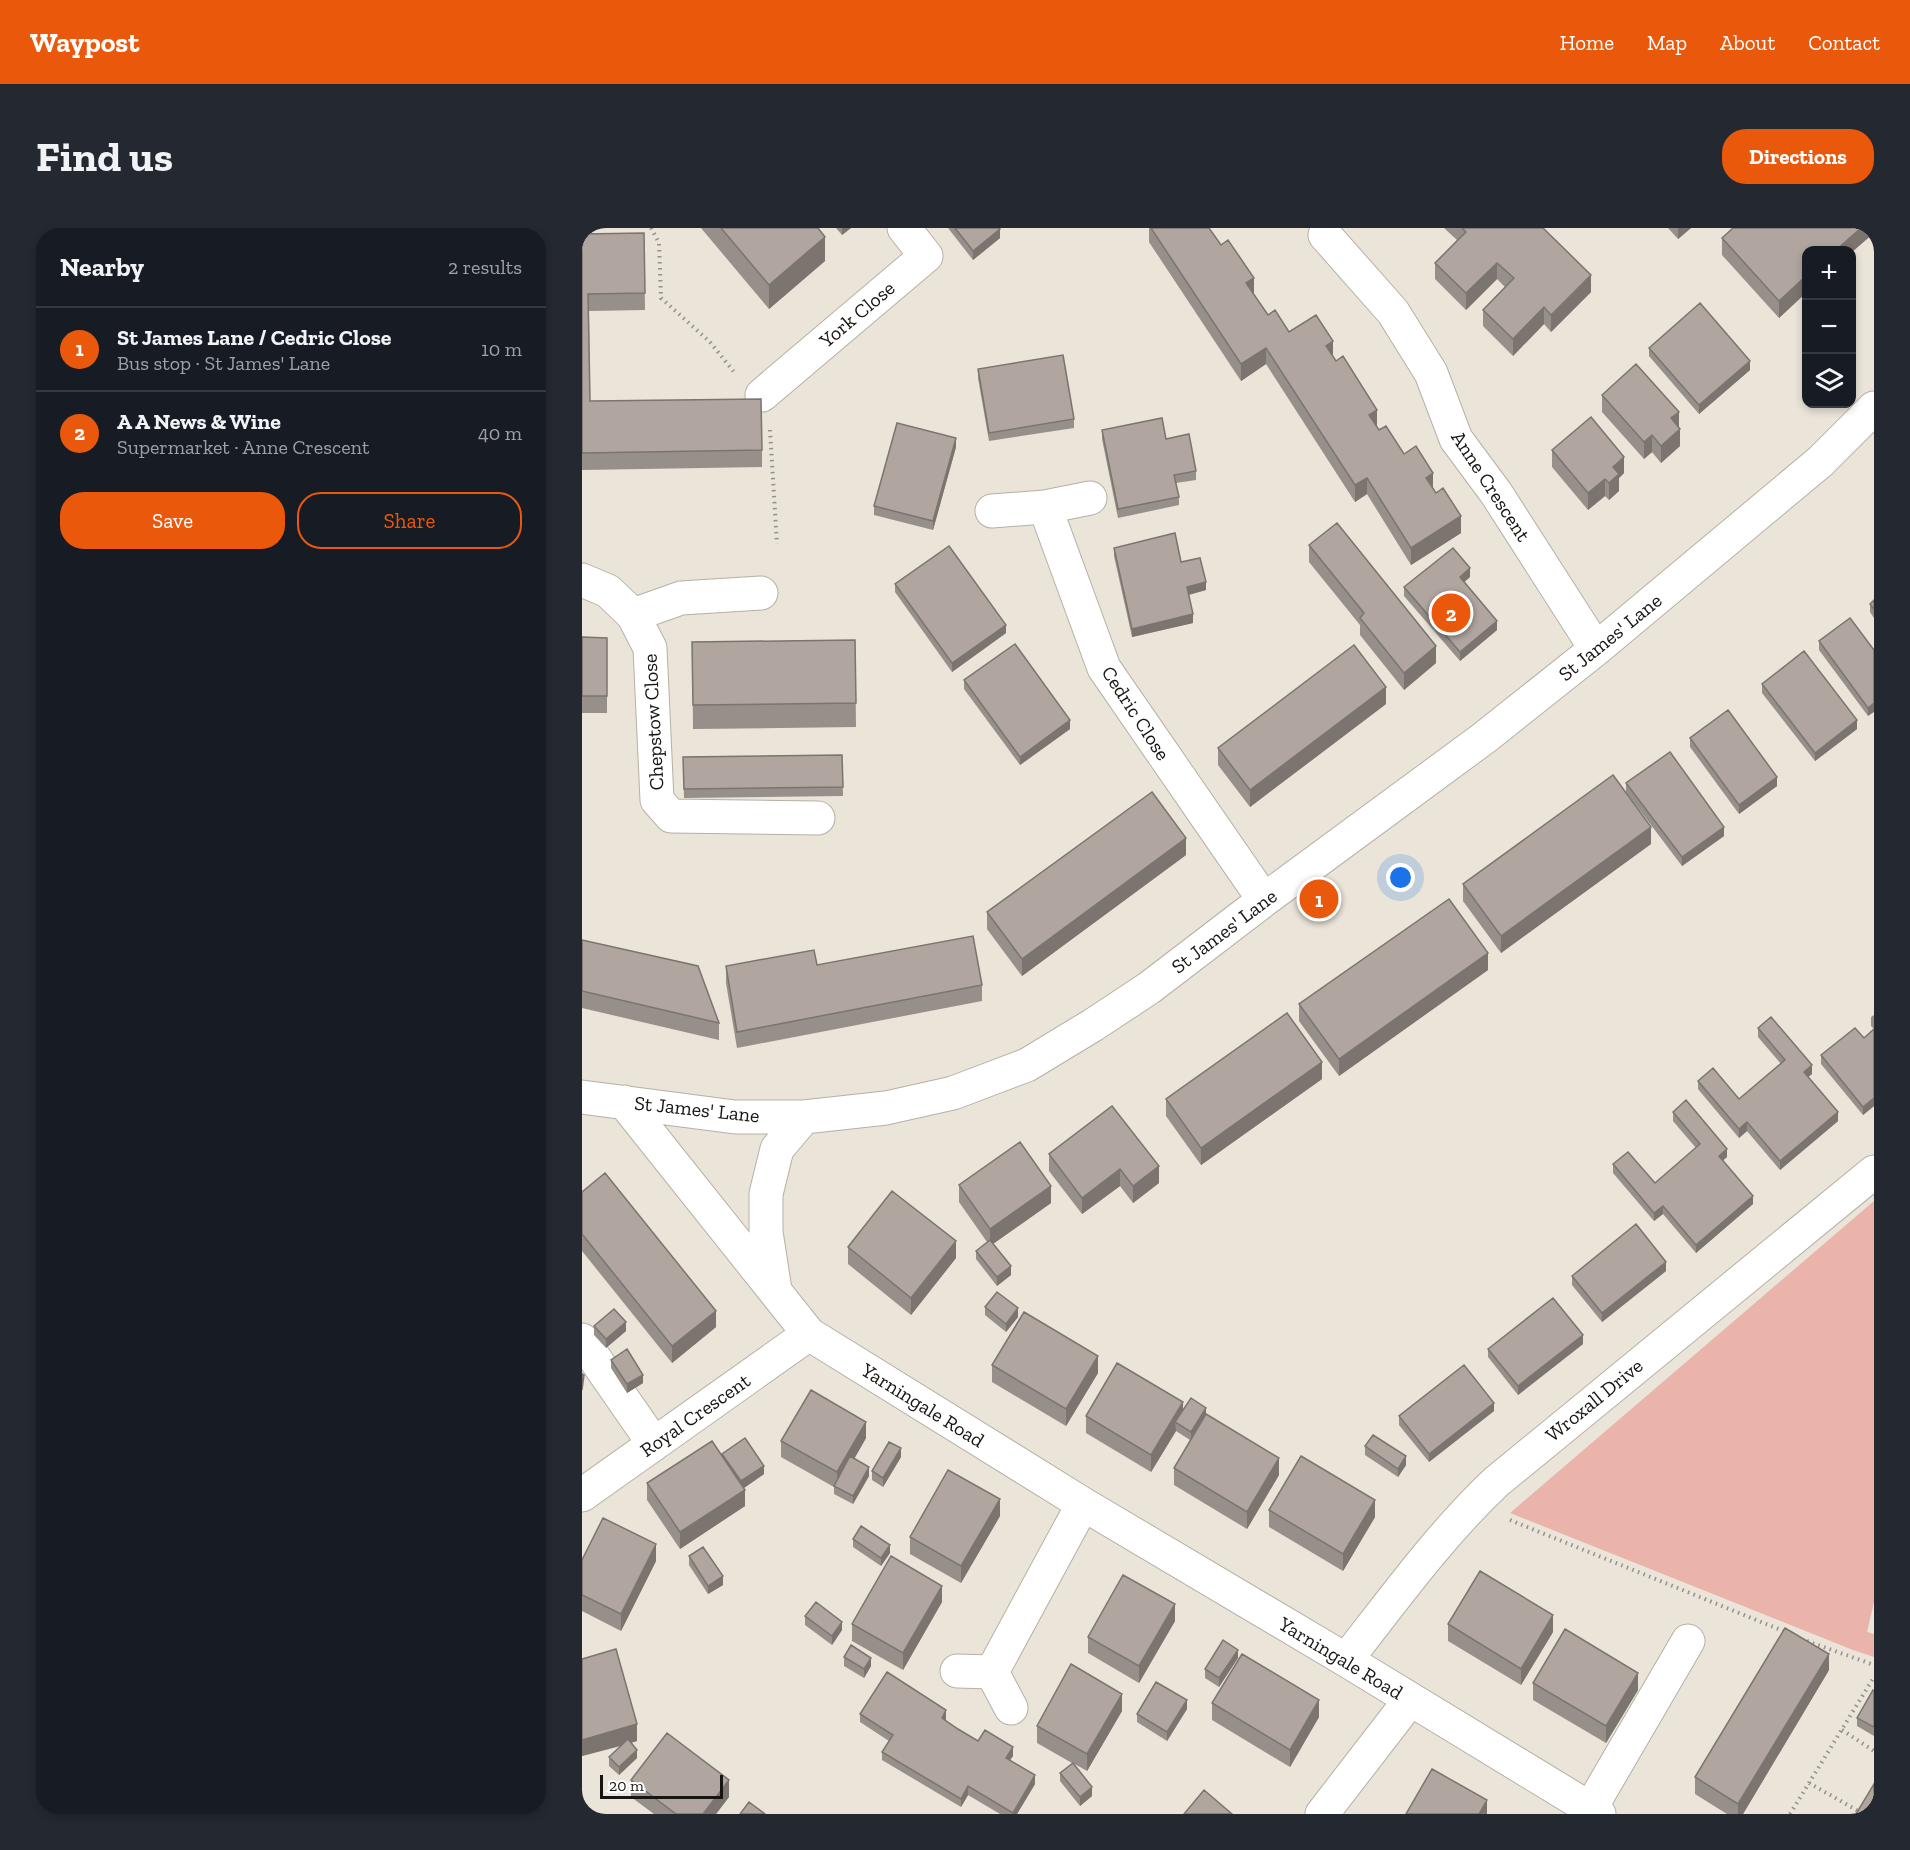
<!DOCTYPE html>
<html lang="en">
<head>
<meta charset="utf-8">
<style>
	:root { --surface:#171b24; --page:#242831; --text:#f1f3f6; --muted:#9ea1a6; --line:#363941; --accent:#ea580c }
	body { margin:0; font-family:"Zilla Slab",serif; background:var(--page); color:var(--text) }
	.controls { position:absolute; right:18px; top:18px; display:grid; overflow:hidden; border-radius:12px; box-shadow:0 3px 9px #0003 }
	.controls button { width:54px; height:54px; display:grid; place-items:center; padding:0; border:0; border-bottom:2px solid var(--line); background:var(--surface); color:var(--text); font:30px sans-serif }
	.scale { position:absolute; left:18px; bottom:15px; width:123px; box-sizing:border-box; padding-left:6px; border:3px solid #171512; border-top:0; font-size:16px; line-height:21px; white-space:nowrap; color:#171512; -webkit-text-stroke:4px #fff; paint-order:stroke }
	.you { position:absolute; left:819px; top:650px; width:21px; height:21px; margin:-15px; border:4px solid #fff; border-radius:50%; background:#1a73e8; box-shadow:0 0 0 9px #1a73e833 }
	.badge { display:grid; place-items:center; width:39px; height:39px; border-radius:50%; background:var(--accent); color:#fff; font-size:20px; font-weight:700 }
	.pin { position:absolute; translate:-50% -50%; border:3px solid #fff; box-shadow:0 2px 6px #0006 }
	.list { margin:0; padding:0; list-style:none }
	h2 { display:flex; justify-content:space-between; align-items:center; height:78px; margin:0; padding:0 24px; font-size:26px }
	h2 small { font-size:20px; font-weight:400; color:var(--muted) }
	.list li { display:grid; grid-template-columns:39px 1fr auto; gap:18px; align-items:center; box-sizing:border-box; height:84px; padding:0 24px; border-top:2px solid var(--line) }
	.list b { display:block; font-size:22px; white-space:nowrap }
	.list p { margin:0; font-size:20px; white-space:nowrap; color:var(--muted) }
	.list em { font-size:20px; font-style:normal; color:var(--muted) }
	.actions { display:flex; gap:12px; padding:18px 24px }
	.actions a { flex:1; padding:14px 0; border:2px solid var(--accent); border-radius:24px; text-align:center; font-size:21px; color:var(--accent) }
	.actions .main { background:var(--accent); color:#fff }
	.icon { flex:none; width:33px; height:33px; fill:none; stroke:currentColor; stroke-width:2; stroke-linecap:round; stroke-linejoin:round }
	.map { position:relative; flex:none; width:1292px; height:1586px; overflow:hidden; border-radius:24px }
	header { display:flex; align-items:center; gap:36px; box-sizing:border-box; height:84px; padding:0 30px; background:var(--accent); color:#fff }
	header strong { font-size:28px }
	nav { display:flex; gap:33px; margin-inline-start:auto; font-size:21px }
	.intro { display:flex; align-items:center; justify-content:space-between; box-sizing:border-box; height:144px; padding:0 36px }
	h1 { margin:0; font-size:42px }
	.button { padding:15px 27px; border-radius:24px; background:var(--accent); color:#fff; font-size:21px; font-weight:700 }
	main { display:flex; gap:36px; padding:0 36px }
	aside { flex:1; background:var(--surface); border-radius:24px; box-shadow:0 3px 9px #0003 }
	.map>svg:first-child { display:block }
	.green { fill:#eab4aa }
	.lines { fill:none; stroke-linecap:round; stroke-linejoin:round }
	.minor-casing { stroke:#b6b0a6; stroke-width:35 }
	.path { stroke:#959089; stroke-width:4; stroke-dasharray:1.5 4.5; stroke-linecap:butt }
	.minor { stroke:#fff; stroke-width:33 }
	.wall { fill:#978f89 }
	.shaded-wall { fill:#7b746f }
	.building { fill:#b0a69f; stroke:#7b746f; stroke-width:1.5 }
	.labels { text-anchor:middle; stroke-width:6; stroke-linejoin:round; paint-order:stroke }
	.street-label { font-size:20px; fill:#171512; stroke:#fff }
</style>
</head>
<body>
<header>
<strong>Waypost</strong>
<nav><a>Home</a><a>Map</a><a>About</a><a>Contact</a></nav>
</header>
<div class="intro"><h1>Find us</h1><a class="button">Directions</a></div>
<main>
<aside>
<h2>Nearby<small>2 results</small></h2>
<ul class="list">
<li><span class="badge">1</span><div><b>St James Lane / Cedric Close</b><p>Bus stop · St James' Lane</p></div><em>10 m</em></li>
<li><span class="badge">2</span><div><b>A A News &amp; Wine</b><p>Supermarket · Anne Crescent</p></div><em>40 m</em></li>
</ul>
<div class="actions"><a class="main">Save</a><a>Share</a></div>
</aside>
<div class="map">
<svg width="1292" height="1586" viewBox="0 0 1292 1586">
	<rect width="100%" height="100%" fill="#eae4d9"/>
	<path class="green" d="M1292,973V1374L1285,1404L1292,1406V1429L1271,1422L928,1285Z"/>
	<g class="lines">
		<g class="minor-casing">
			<path id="minor" d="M743,7L811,84L849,145L874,211L914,265L1014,421
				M180,167L344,28L322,0
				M463,279L522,440L682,672
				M410,283L463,279L508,270
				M0,352L26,363L51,387L68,420L75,572L89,588L236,590
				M51,387L99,370L179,365
				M0,869L153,889H222L304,880L371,865L445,837L511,797L567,760L682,672L902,510L1014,421L1239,233L1292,180
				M42,874L227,1106L501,1276L764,1432L1017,1586
				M193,1062L184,1004V966L195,921L222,889
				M0,1112L72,1216
				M0,1267L227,1106
				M764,1432C812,1371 857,1308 914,1254L1292,944
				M375,1443L410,1444L429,1480
				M410,1444L501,1276
				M1008,1581L1106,1413
				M740,1586L828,1472"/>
		</g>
		<path class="path" d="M69,0L77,15L79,70L128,114L152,144
			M188,202L195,316
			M928,1292L1204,1404
			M1225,1413L1292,1437
			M1260,1502L1292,1523
			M1227,1555L1278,1584
			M1208,1586L1292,1449"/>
		<use href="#minor" class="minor"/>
	</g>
	<path class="wall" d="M119,0H236L243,33L187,81Z
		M254,0H269L260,7Z
		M366,0H417L418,10L391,32Z
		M567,0H627L686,87L707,104L751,129L797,202L822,226L851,261L879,305L829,337L785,266L773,274L684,136L659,153L567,14Z
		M862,0H961L1009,64L969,104L962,96L931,128L901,98V82L923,59L915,51L884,82L853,51V35L875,12Z
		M1086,0H1109L1096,11Z
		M1292,0L1197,90L1140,27V10Z
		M62,5L63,82L7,83L8,173L180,222V239L0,242V6Z
		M1067,120L1168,142L1117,186L1067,128Z
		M396,141L492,191V200L407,213L396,150Z
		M1020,167L1097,200L1098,218L1079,235L1070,224L1062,231L1020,184Z
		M520,202L584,211L614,243V252L594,255L597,269V277L536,290L520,211Z
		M374,219L351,302L292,287V278Z
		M970,222L1042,245L1037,250V263L1027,272L1023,268L1006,282L970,239Z
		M727,317L854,435L822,462L778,407V397L727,334Z
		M532,320L599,334L624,362L607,367L611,395L550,409L532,328Z
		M888,349L882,354L915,402L878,433L822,368V359Z
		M313,356L424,405L370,444L313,364Z
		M1292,372V390L1288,384V376Z
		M0,409L25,410V485H0Z
		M273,412L274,499L111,501L110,414Z
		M1237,413L1292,422L1286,488L1237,422Z
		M382,452L488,501L438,537L382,461Z
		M1180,456L1275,501L1233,533L1180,465Z
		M804,476L668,579L636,537V520Z
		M1108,510L1195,558L1157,586L1108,519Z
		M260,527L261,568L102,570L101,529Z
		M1044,555L1142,608L1100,638L1044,564Z
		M1069,616L919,725L881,673V656Z
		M604,627L440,748L405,701V684Z
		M0,712L137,795V812L0,780Z
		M235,737L400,757V773L155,820L144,755V738Z
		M906,742L757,848L717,793V776Z
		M1292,787V878L1281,887L1239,836V827L1282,810L1292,801L1289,798V789Z
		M1176,800L1230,846L1226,849L1256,893L1198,942L1165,903L1157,910L1116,861V853L1157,871L1199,836L1176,809Z
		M740,851L619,937L584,888V871Z
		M530,878L577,955L551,975L538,958L500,986L467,943V926Z
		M1091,884L1145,929L1141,932L1171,976L1114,1025L1081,986L1072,993L1031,945V936L1073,955L1114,920L1091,893Z
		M377,957L469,975L411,1016L429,1047L415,1058L394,1031V1023L405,1014L377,974Z
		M0,964L134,1099L90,1135L0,1023Z
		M266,1019L374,1030L329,1087L266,1036Z
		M1084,1043L1020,1094L990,1057V1048Z
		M403,1079L436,1089L424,1104L403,1087Z
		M12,1098L44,1103L24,1120L12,1107Z
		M1001,1116L936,1167L906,1129V1121Z
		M29,1132L61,1155L45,1165L29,1140Z
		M410,1137L516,1145L484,1198L410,1154Z
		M601,1182L624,1186L697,1247L665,1301L592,1257V1240L608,1212L594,1203L569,1244L504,1205V1188Z
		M912,1183L847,1234L817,1197V1188Z
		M284,1210L272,1231L287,1248L271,1276L252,1266V1259L199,1229V1213Z
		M783,1218L824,1237L816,1249L783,1227Z
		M140,1226L182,1246L162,1260L163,1278L98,1321L65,1272V1255L140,1227Z
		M319,1229L301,1259L290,1252V1243Z
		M687,1282L793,1289L761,1343L687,1299Z
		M418,1288L379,1355L328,1326V1309Z
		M271,1311L308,1325L299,1338L271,1319Z
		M107,1328L141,1357L126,1366L107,1337Z
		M0,1332L74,1333L39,1403L0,1383Z
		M360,1374L321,1442L270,1413V1396Z
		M223,1388L260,1402L250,1417L223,1397Z
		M593,1393L557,1455L506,1425V1409Z
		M866,1396L971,1404L939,1457L866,1413Z
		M262,1429L289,1438L282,1450L262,1438Z
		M656,1430L637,1459L623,1450V1441Z
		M0,1431L55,1513L49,1515L55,1530L37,1547L27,1538V1529L39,1518L0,1528Z
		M1247,1442L1161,1586H1145L1113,1566V1549Z
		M951,1455L1056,1462L1024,1515L951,1472Z
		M1292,1463V1508L1275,1498V1490Z
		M630,1475L737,1489L708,1539L630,1492Z
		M605,1481L585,1513L555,1494V1486Z
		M540,1483L505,1543L491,1535L510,1568L498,1578L478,1553V1545L490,1535L455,1515V1498Z
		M278,1486L364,1491L363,1492L376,1501L396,1513L431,1528L428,1532L453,1556L435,1586H418L386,1567L379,1579L300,1532V1524L307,1513L278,1494Z
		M49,1552L147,1569L134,1586H72L49,1569Z"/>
	<path class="shaded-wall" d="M260,0H269L260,7Z
		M1096,0H1109L1096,11Z
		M1279,0H1292V5L1269,25V22H1254Z
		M418,1V10L391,32V23Z
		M243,9V33L187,81V57Z
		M915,35V51L884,82V65Z
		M1009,47V64L969,104V87Z
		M1224,48V65L1197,90V73Z
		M672,50V67L664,55Z
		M962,79V96L931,128V111Z
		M751,113V130L744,118Z
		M684,120V136L659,153V136Z
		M1168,133V142L1117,186V177Z
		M795,182V199L787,187Z
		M1097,184V200L1089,190Z
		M1098,201V218L1079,235V218Z
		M1070,207V224L1062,231V214Z
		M374,210V219L351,302V293Z
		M1042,229V245L1037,250V263L1027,272V255L1031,239Z
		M851,245V262L844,250Z
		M785,250V266L773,274V257Z
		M1023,251V268L1006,282V265Z
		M879,288V305L829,337V320Z
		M888,340V349L878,358V349Z
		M624,354V362L605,367V359Z
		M611,386V395L550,409V401Z
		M915,393V402L878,433V424Z
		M424,397V405L370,444V435Z
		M854,418V435L822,462V445Z
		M804,459V476L668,579V562Z
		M1292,475V484L1286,488V480Z
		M488,492V501L438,537V529Z
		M1275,492V501L1233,533V525Z
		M1195,549V558L1157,586V577Z
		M1069,599V616L919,725V708Z
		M1142,599V608L1100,638V629Z
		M604,610V627L440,748V731Z
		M906,725V742L757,848V831Z
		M740,834V851L619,937V920Z
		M1230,837V846L1222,852V844Z
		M1292,870V878L1281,887V879Z
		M1256,884V893L1198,942V933Z
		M1165,894V903L1157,910V901Z
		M1145,921V929L1137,936V928Z
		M577,938V955L551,975V958Z
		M538,941V958L500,986V970Z
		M469,958V975L408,1018V1001Z
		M1171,968V976L1114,1025V1017Z
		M1081,978V986L1072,993V985Z
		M374,1013V1030L329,1087V1070Z
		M1084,1034V1043L1020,1094V1085Z
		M429,1038V1047L415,1058V1049Z
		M436,1080V1089L424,1104V1096Z
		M134,1083V1099L90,1135V1118Z
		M44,1094V1103L24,1120V1111Z
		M1001,1107V1116L936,1167V1158Z
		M516,1128V1145L484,1198V1181Z
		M61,1147V1155L45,1165V1156Z
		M601,1174V1191L593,1194L594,1203L569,1244V1227Z
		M912,1175V1183L847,1234V1226Z
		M624,1180V1189L609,1212V1204Z
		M284,1194V1210L255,1261V1244Z
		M319,1220V1229L301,1259V1250Z
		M824,1228V1237L816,1249V1241Z
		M697,1230V1247L665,1301V1284Z
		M182,1238V1246L159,1262V1253Z
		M287,1239V1248L271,1276V1268Z
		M163,1262V1278L98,1321V1304Z
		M418,1271V1288L379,1355V1338Z
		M793,1272V1289L761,1343V1326Z
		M74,1316V1333L39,1403V1386Z
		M308,1317V1325L299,1338V1330Z
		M141,1348V1357L126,1366V1358Z
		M360,1358V1374L321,1442V1425Z
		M593,1376V1393L557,1455V1438Z
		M971,1387V1404L939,1457V1441Z
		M260,1394V1402L250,1417V1408Z
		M656,1422V1430L637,1459V1450Z
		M1247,1426V1442L1161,1586H1156V1576Z
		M289,1430V1438L282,1450V1441Z
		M1056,1445V1462L1024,1515V1498Z
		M540,1466V1483L505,1543V1526Z
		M605,1472V1481L585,1513V1504Z
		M737,1472V1489L708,1539V1522Z
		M364,1482V1491L360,1498V1490Z
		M55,1496V1513L0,1528V1512Z
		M431,1519V1528L424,1538V1530Z
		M55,1522V1530L37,1547V1539Z
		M453,1547V1556L435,1586H431Z
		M147,1552V1569L134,1586H121Z
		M386,1558V1567L379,1579V1571Z
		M510,1559V1568L498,1578V1569Z
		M905,1572V1586H897Z"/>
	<path class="building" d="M139,0H236L243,9L187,57Z
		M373,0H417L418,1L391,23Z
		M569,0H627L639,17L646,12L672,50L664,55L686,87L693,82L707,104L734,87L751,113L744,118L754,133L761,128L795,182L787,187L797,202L804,198L822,226L834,218L851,245L844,250L854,265L861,260L879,288L829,320L785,250L773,257L684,120L659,136Z
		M880,0H961L1009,47L969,87L962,79L931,111L901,82L932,50L915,35L884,65L853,35L884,4Z
		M1151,0H1279L1254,22H1224V48L1197,73L1140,10Z
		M62,5L63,65L6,66L8,173L179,171L180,222L0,225V6Z
		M1118,75L1168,133L1117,177L1067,120Z
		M481,127L492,191L407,205L396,141Z
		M1054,136L1097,184L1089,190L1098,201L1079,218L1070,207L1062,214L1020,167Z
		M1009,189L1042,229L1031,239L1037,246L1027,255L1023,251L1006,265L970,222Z
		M580,190L584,211L607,206L614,243L592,247L597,269L536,281L520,202Z
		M315,195L374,210L351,293L292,278Z
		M755,295L854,418L822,445L778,390L782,385L727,317Z
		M593,305L599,334L618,330L624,354L605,359L611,386L550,401L532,320Z
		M367,318L424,397L370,435L313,356Z
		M871,320L888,340L878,349L915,393L878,424L822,359Z
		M1292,372V381L1288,376Z
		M1268,390L1292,422V475L1286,480L1237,413Z
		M0,409L25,410V468H0Z
		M273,412L274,475L111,477L110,414Z
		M433,416L488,492L438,529L382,452Z
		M772,417L804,459L668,562L636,520Z
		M1222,423L1275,492L1233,525L1180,456Z
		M1146,482L1195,549L1157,577L1108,510Z
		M1088,524L1142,599L1100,629L1044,555Z
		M260,527L261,559L102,561L101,529Z
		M1031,547L1069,599L919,708L881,656Z
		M570,564L604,610L440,731L405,684Z
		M867,671L906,725L757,831L717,776Z
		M391,708L400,757L155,804L144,738L232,722L235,737Z
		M0,712L116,738L137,795L0,763Z
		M705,785L740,834L619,920L584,871Z
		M1189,789L1230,837L1222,844L1256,884L1198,933L1165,894L1157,901L1116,853L1131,840L1157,871L1203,832L1176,800Z
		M1273,800L1282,810L1292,801V870L1281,879L1239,827Z
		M1104,872L1145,921L1137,928L1171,968L1114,1017L1081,978L1072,985L1031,936L1046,924L1073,955L1118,916L1091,884Z
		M530,878L577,938L551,958L538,941L500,970L467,926Z
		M438,914L469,958L408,1001L377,957Z
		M23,945L134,1083L90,1118L0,1006V964Z
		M310,963L374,1013L329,1070L266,1019Z
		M1054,996L1084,1034L1020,1085L990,1048Z
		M408,1012L429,1038L415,1049L394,1023Z
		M415,1064L436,1080L424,1096L403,1079Z
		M971,1070L1001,1107L936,1158L906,1121Z
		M32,1081L44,1094L24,1111L12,1098Z
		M442,1084L516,1128L484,1181L410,1137Z
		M45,1121L61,1147L45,1156L29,1132Z
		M535,1135L601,1174L569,1227L504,1188Z
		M882,1137L912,1175L847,1226L817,1188Z
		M0,1146L2,1147L0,1162Z
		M229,1162L284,1194L255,1244L199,1213Z
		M609,1170L624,1180L609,1204L593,1194Z
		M624,1186L697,1230L665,1284L592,1240Z
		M791,1207L824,1228L816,1241L783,1218Z
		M163,1210L182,1238L159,1253L140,1226Z
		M130,1213L163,1262L98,1304L65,1255Z
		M307,1214L319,1220L301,1250L290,1243Z
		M268,1228L287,1239L271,1268L252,1258Z
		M719,1228L793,1272L761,1326L687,1282Z
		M366,1242L418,1271L379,1338L328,1309Z
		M21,1290L74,1316L39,1386L0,1367V1332Z
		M279,1298L308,1317L299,1330L271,1311Z
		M121,1319L141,1348L126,1358L107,1328Z
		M309,1328L360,1358L321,1425L270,1396Z
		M898,1343L971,1387L939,1441L866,1396Z
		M541,1347L593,1376L557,1438L506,1409Z
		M234,1374L260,1394L250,1408L223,1388Z
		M1203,1400L1247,1426L1156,1576L1113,1549Z
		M983,1401L1056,1445L1024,1498L951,1455Z
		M641,1412L656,1422L637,1450L623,1441Z
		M269,1417L289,1430L282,1441L262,1429Z
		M34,1421L55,1496L0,1512V1431Z
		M660,1426L737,1472L708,1522L630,1475Z
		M489,1436L540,1466L505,1526L455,1498Z
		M305,1444L364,1482L360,1490L376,1501L396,1513L403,1502L431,1519L424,1530L453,1547L431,1585L386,1558L379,1571L300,1524L311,1507L278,1486Z
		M574,1454L605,1472L585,1504L555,1486Z
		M1291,1462L1292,1463V1499L1275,1490Z
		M85,1505L147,1552L121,1586H94L49,1552Z
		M46,1511L55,1522L37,1539L27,1529Z
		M491,1535L510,1559L498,1569L478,1545Z
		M850,1541L905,1572L897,1586H824Z
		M1292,1556V1586H1274Z
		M622,1562L650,1586H602Z
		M167,1574L183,1586H158Z"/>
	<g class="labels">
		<g class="street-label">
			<text transform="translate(275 86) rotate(-40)" y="7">York Close</text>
			<text transform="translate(909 258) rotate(57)" y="7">Anne Crescent</text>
			<text transform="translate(1028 409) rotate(-39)" y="7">St James' Lane</text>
			<text transform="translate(554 485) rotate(57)" y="7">Cedric Close</text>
			<text transform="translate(71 494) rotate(-93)" y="7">Chepstow Close</text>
			<text transform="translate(642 703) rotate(-37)" y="7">St James' Lane</text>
			<text transform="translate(115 881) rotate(6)" y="7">St James' Lane</text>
			<text transform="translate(1012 1172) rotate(-39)" y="7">Wroxall Drive</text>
			<text transform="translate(341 1177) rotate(32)" y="7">Yarningale Road</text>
			<text transform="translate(113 1187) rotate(-35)" y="7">Royal Crescent</text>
			<text transform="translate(759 1430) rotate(31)" y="7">Yarningale Road</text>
		</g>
	</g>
</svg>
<div class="controls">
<button>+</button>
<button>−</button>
<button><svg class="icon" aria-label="layers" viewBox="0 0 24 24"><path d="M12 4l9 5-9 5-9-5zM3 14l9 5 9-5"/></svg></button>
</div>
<div class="scale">20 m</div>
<div class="you"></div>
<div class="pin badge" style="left:737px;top:671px">1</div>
<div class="pin badge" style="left:869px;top:385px">2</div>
</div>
</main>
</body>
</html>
